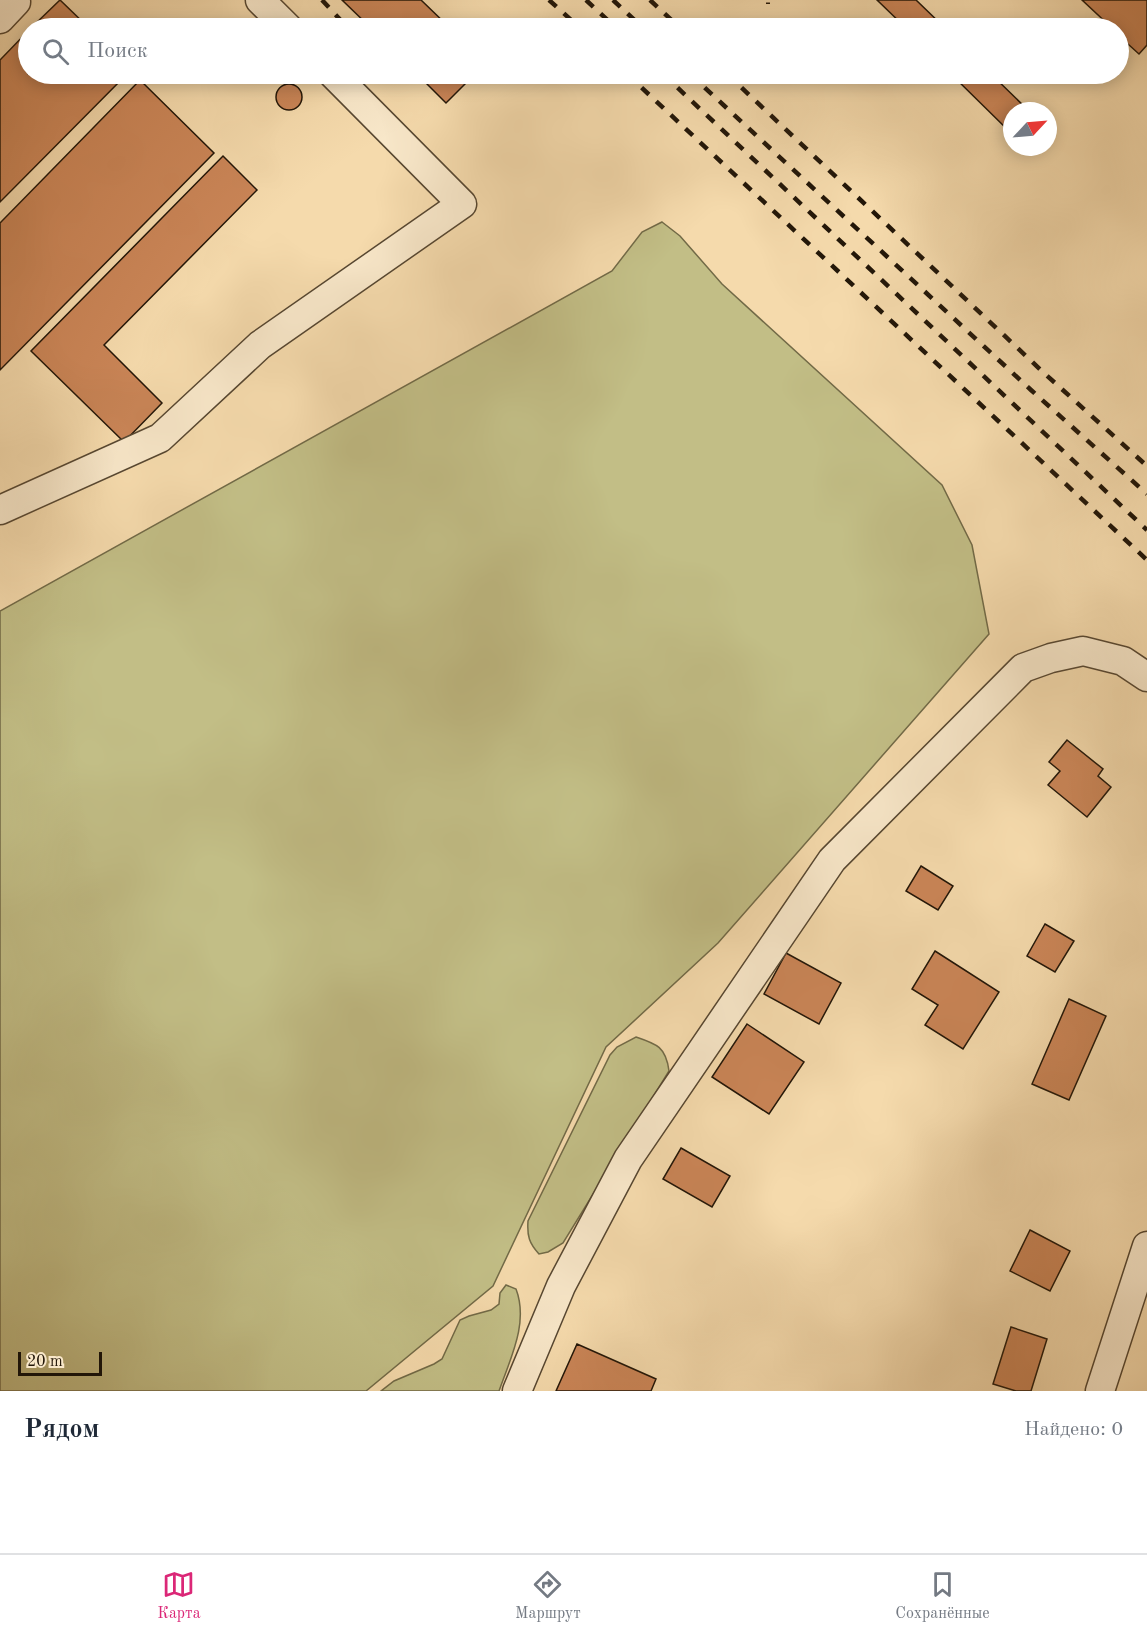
<!DOCTYPE html>
<html lang="ru">
<head>
<meta charset="utf-8">
<style>
	:root { --surface:#fff; --page:#f2f2f3; --text:#1f2937; --muted:#747a83; --line:#e0e1e3; --accent:#db2777 }
	body { margin:0; font-family:"Old Standard TT",serif; background:var(--page); color:var(--text) }
	.compass { position:absolute; left:1003px; top:102px; width:54px; height:54px; border-radius:50%; background:var(--surface); box-shadow:0 3px 15px #0003; rotate:64deg }
	.scale { position:absolute; left:18px; bottom:15px; width:84px; box-sizing:border-box; padding-left:6px; border:3px solid #221608; border-top:0; font-size:16px; line-height:21px; white-space:nowrap; color:#221608; -webkit-text-stroke:4px #f8e7c9; paint-order:stroke }
	.list { margin:0; padding:0; list-style:none }
	h2 { display:flex; justify-content:space-between; align-items:center; height:78px; margin:0; padding:0 24px; font-size:26px }
	h2 small { font-size:20px; font-weight:400; color:var(--muted) }
	.icon { flex:none; width:33px; height:33px; fill:none; stroke:currentColor; stroke-width:2; stroke-linecap:round; stroke-linejoin:round }
	.map { position:relative; flex:none; width:1147px; height:1391px; overflow:hidden }
	.search { position:absolute; background:var(--surface); box-shadow:0 3px 15px #0003; left:18px; right:18px; top:18px; height:66px; display:flex; align-items:center; gap:15px; box-sizing:border-box; padding:0 21px; border-radius:33px; color:var(--muted); font-size:22px }
	.sheet { height:162px; background:var(--surface) }
	nav { display:flex; justify-content:space-around; align-items:center; box-sizing:border-box; height:84px; border-top:2px solid var(--line); background:var(--surface); font-size:16px; color:var(--muted) }
	nav a { display:grid; justify-items:center; gap:3px }
	nav .on { color:var(--accent) }
	.map>svg:first-child { display:block }
	.green { fill:#c2be86; stroke:#726a47; stroke-width:1.5 }
	.building { fill:#ca8557; stroke:#221608; stroke-width:1.5 }
	.lines { fill:none; stroke-linecap:round; stroke-linejoin:round }
	.minor-casing { stroke:#574731; stroke-width:31 }
	.path { stroke:#221608; stroke-width:4; stroke-dasharray:1.5 3; stroke-linecap:butt }
	.minor { stroke:#f8e7c9; stroke-width:28 }
	.rail { stroke:#221608; stroke-width:4.5; stroke-dasharray:10 10; stroke-linecap:butt }
</style>
</head>
<body>
<div class="map">
<svg width="1147" height="1391" viewBox="0 0 1147 1391">
	<rect width="100%" height="100%" fill="#f5daac"/>
	<filter id="stains"><feTurbulence type="fractalNoise" baseFrequency=".00333" numOctaves="4"/><feColorMatrix values="0 0 0 0 .2 0 0 0 0 .09 0 0 0 0 .02 0 0 0 .5 -.17"/></filter>
	<radialGradient id="worn" r=".72"><stop offset=".6" stop-color="#630" stop-opacity="0"/><stop offset="1" stop-color="#630" stop-opacity=".3"/></radialGradient>
	<path class="green" d="M662,222L680,236L722,284L942,485L972,545L989,634L718,943L606,1047L493,1286L366,1391H0V611L612,271L642,232Z
		M636,1037C657,1044 666,1047 669,1071L563,1243L548,1252L539,1254C529,1243 527,1236 528,1221L610,1055L617,1047Z
		M506,1285L516,1289C529,1323 510,1359 499,1391H381L394,1381L434,1364L442,1359L460,1320L469,1316L491,1310L499,1304L500,1293Z"/>
	<path class="building" d="M60,0L89,28H31Z
		M342,0H421L450,28H371Z
		M877,0H916L945,28H906Z
		M1082,0H1147V45L1139,54L1118,35V28H1112Z
		M28,31V74H127L0,202V60Z
		M417,74H475L446,103Z
		M951,74H991L1029,111H1012V134Z
		M140,80L214,153L0,370V223Z
		M276 97a13 13 0 1 1 26 0a13 13 0 1 1-26 0Z
		M223,156L257,190L104,345L162,403L124,442L31,351Z
		M1067,740L1103,769L1098,776L1111,787L1087,817L1048,785L1060,771L1049,762Z
		M921,866L953,886L938,910L906,891Z
		M1045,924L1074,941L1055,972L1027,956Z
		M935,951L999,992L963,1049L925,1025L938,1005L912,989Z
		M786,953L841,983L819,1024L764,994Z
		M1069,999L1106,1016L1069,1100L1032,1084Z
		M747,1024L804,1062L769,1114L712,1077Z
		M681,1148L730,1176L712,1207L663,1179Z
		M1030,1230L1070,1251L1050,1291L1010,1271Z
		M1011,1327L1047,1339L1031,1391H1016L993,1384Z
		M577,1344L656,1379L651,1391H556Z"/>
	<g class="lines">
		<g class="minor-casing">
			<path id="minor" d="M260,0L288,28
				M0,19L16,2L13,0
				M0,510L160,438L260,345L462,204L333,74
				M517,1391L561,1286L628,1159L832,860L1023,668L1051,658L1083,651L1123,661L1147,677
				M1100,1391L1147,1246"/>
		</g>
		<path class="path" d="M768,4V0"/>
		<use href="#minor" class="minor"/>
		<path class="rail" d="M322,0L346,26
			M549,0L580,28
			M586,0L616,28
			M613,0L643,28
			M650,0L680,28
			M627,74L1147,560
			M663,74L1147,530
			M690,74L1031,390L1147,494
			M727,74L1044,373L1147,466"/>
	</g>
	<rect width="100%" height="100%" filter="url(#stains)"/>
	<rect width="100%" height="100%" fill="url(#worn)"/>
</svg>
<svg class="compass" viewBox="-18 -18 36 36"><path d="M0-13l5 13h-10z" fill="#e53935"/><path d="M0 13l5-13h-10z" fill="#747a83"/></svg>
<div class="scale">20 m</div>
<div class="search"><svg class="icon" aria-label="search" viewBox="0 0 24 24"><circle cx="10" cy="10" r="6"/><path d="M15 15l6 6"/></svg>Поиск</div>
</div>
<section class="sheet">
<h2>Рядом<small>Найдено: 0</small></h2>
<ul class="list">
</ul>
</section>
<nav>
<a class="on"><svg class="icon" aria-label="map" viewBox="0 0 24 24"><path d="M3 6l6-2 6 2 6-2v14l-6 2-6-2-6 2zM9 4v14M15 6v14"/></svg>Карта</a>
<a><svg class="icon" aria-label="directions" viewBox="0 0 24 24"><path d="M12 3l9 9-9 9-9-9zM9 14v-3h6M13 9l2 2-2 2"/></svg>Маршрут</a>
<a><svg class="icon" aria-label="saved" viewBox="0 0 24 24"><path d="M7 4h10v16l-5-4-5 4z"/></svg>Сохранённые</a>
</nav>
</body>
</html>
